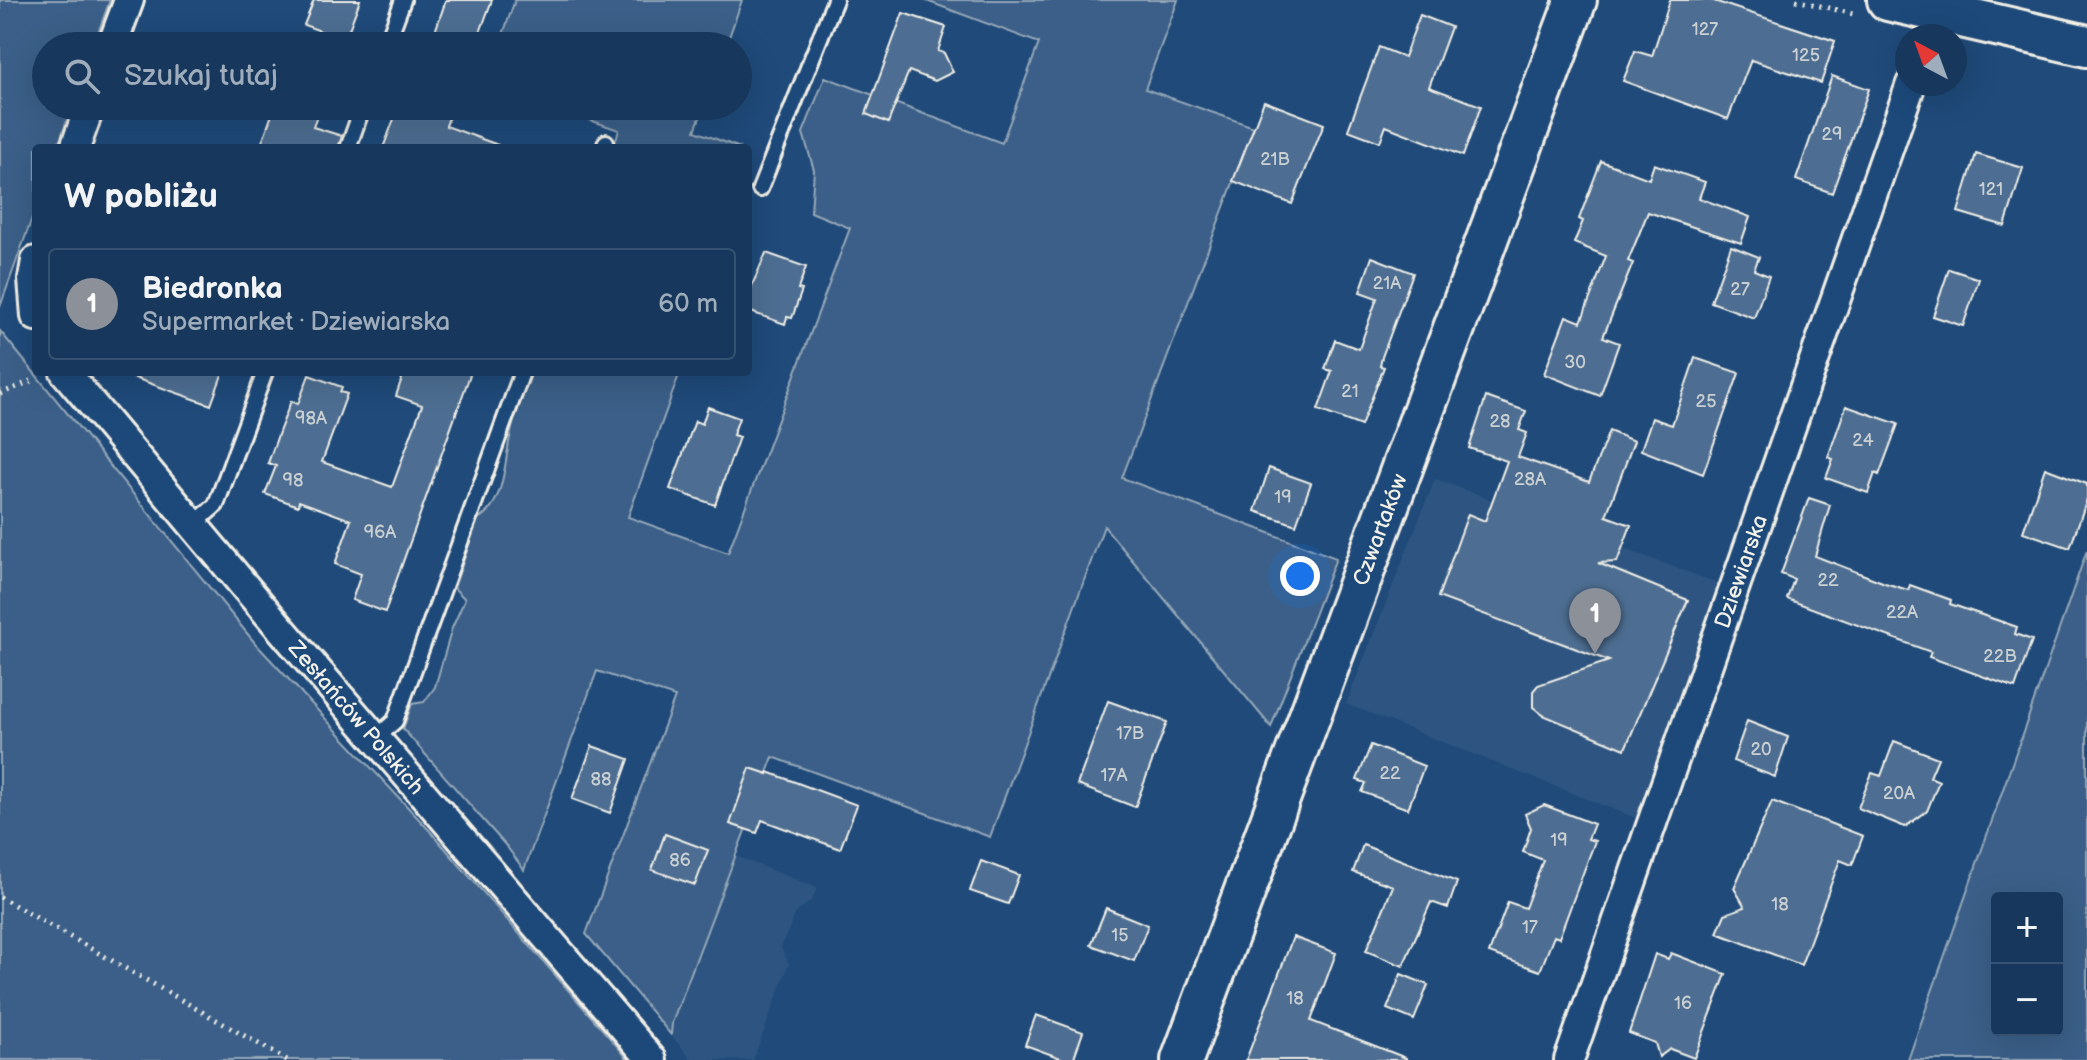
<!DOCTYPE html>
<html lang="pl">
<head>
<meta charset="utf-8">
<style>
	:root { --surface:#17385c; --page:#244365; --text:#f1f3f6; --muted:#9eacbb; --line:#365272; --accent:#8c9099 }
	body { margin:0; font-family:"Balsamiq Sans",sans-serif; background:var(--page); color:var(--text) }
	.controls { position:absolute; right:24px; bottom:24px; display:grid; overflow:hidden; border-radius:8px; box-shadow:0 8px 32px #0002 }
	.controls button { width:72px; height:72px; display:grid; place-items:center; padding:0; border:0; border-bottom:2px solid var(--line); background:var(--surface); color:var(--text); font:40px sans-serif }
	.compass { position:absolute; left:1895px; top:24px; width:72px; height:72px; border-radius:50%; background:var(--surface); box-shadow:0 8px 32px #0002; rotate:319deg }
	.you { position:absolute; left:1300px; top:576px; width:28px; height:28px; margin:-20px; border:6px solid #fff; border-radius:50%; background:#1a73e8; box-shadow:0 0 0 12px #1a73e833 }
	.badge { display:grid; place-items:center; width:52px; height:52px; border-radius:50%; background:var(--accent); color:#fff; font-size:26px; font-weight:700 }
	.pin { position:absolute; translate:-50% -66px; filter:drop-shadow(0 2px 4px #0008) }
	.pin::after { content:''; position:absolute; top:42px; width:28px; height:24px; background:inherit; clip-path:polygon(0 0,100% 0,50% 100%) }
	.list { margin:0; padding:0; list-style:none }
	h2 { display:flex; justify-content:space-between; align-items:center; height:104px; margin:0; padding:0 32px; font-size:34px }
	h2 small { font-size:26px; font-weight:400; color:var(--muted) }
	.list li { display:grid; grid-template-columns:52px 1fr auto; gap:24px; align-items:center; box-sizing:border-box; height:112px; margin:0 16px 16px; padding:0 16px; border:2px solid var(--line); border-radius:8px }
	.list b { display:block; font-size:30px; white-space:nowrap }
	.list p { margin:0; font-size:26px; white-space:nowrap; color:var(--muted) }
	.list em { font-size:26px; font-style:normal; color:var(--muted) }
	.icon { flex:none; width:44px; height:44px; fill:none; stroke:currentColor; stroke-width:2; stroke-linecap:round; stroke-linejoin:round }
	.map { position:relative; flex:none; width:2087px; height:1060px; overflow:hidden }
	.search { position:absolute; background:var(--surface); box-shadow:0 8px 32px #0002; left:32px; top:32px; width:720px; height:88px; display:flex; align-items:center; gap:20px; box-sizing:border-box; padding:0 28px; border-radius:44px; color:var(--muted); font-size:30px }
	.panel { position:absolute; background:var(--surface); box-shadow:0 8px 32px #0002; left:32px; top:144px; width:720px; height:232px; border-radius:8px }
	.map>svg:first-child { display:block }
	.built { fill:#2d5581 }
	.green { fill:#3a5f88; stroke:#97a8b8; stroke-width:2; fill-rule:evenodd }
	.building { fill:#4d6e92; stroke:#f4f1e8; stroke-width:2 }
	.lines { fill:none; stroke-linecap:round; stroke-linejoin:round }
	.lane-casing { stroke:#f4f1e8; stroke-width:20 }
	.street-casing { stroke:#f4f1e8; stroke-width:34 }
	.secondary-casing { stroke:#f4f1e8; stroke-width:46 }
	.path { stroke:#f4f1e8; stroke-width:5; stroke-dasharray:2 6; stroke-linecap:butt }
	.lane { stroke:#1f4a7a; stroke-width:14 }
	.street { stroke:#1f4a7a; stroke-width:28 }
	.secondary { stroke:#1f4a7a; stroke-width:40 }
	.labels { text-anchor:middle; stroke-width:6; stroke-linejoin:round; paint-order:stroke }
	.number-label { font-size:18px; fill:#cad0d2 }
	.street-label { font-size:22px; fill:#f4f1e8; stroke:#1f4a7a }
</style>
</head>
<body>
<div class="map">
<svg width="2087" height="1060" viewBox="0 0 2087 1060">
	<rect width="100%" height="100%" fill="#1f4a7a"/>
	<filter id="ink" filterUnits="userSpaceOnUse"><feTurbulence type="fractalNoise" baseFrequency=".0125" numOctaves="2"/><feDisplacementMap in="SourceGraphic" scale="16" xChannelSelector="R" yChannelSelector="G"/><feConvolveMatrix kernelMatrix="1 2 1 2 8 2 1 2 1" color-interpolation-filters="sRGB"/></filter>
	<g filter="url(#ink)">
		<path class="built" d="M1435,479L1720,584L1638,819L1346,704Z
			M736,856L817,888L812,900L795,914L781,948L789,964L753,1060H692L671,1035L672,1023Z"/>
		<path class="green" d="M0,0H110L93,46H46V106H72L57,148H36V207L0,307Z
			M515,0H742L726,46H499Z
			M924,0H1178L1145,89L1254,127L1122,478L1336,558L1271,727L1104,526L990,837L773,757L672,1023L671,1035L586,934L675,697L597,671L524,870L507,847L403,729L412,704L424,702L435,687L452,628L465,599L454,588L478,519C506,504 504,460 511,433C515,412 525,392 532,372H680L628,517L728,553L850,228L811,212L814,170L803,133L825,77L1002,143L1039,43Z
			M549,106H704L695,131L740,148H613L619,130Z
			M0,331L255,643L430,831L629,1060H0Z
			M2087,550V1060H1908ZM1997,898H2057V1030H1997Z"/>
		<path class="building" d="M314,0H360L345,40L304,25Z
			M446,0H492L475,46H430Z
			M1670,0H1711L1835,41L1821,83L1751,60L1728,119L1623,81L1635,51L1652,56Z
			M903,13L946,27L938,51L944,53L953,72L935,81L909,71L888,123L866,114Z
			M1420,15L1451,27L1429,87L1481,106L1463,156L1386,126L1380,142L1348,130L1379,47L1404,57Z
			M1832,76L1869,89L1832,193L1796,180Z
			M1264,101L1324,124L1292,204L1233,181Z
			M275,106H321L313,127L342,136L338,148H260Z
			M399,106H453L446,126L498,145V148H383Z
			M1976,154L2023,168L2005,226L1958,212Z
			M1601,161L1649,179L1654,164L1705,182L1699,198L1750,217L1741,243L1648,212L1628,261L1633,263L1603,337L1619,343L1600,396L1544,374L1566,316L1581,322L1606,256L1574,243L1583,221L1579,219Z
			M1731,246L1759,257L1754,270L1769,276L1754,318L1711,302Z
			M766,253L806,267L798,289L802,290L792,318L787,317L785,324L748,311V295Z
			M1372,257L1413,273L1382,357L1380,366L1384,367L1361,426L1318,410L1332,371L1325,369L1335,340L1359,349L1377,298L1360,292Z
			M1949,269L1979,279L1963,326L1933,316Z
			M1695,358L1739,373L1703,474L1641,450L1652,418L1672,425Z
			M129,372H223L211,405L129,376Z
			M404,372H471L385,612L352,600L361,574L335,564L351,520L299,501L298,506L265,494L276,466L268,463L279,432L291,401L298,404L309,375L342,387L340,392L347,394L322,462L392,487L422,405L396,396Z
			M1486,397L1526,411L1519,430L1527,433L1518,457L1589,482L1609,431L1634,441L1606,516L1631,525L1617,562L1598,563L1688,600L1625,749L1543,715L1533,707V691L1538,685L1609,661L1438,597L1468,514L1485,521L1507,461L1469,448Z
			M1846,406L1898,424L1879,475L1875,473L1868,493L1826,478L1833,459L1828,457Z
			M708,407L739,418L733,435L739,437L715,505L670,489L695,421L702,424Z
			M1269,468L1311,483L1296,525L1255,511Z
			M2045,468L2087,484V499L2070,548L2023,532Z
			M1809,498L1830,505L1815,556L1885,583L1908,590L1910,585L1951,600L1950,604L2017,627L2015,634L2032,640L2015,688L1929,657L1931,652L1787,599L1794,579L1781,574Z
			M1108,701L1167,722L1135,807L1077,785Z
			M1747,721L1788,737L1775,777L1733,761Z
			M1894,741L1938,758L1930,777L1939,781L1927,811L1905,827L1858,808L1872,773L1881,776Z
			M1371,745L1424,766L1408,809L1362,792L1366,783L1357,780Z
			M592,746L629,759L610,813L572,799Z
			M750,768L768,774V772L857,805L840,849L762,820L757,833L730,824Z
			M1772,801L1863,836L1852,865L1840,860L1801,965L1717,933L1725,914L1745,907L1734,888Z
			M1544,805L1594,824L1588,839L1595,841L1559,938L1554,936L1540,971L1489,953L1508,902L1525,908L1543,860L1523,852L1531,828L1525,814Z
			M665,834L708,850L695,885L652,870Z
			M1363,845L1457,882L1448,908L1431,902L1403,966L1366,951L1393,886L1353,872Z
			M981,861L1019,875L1008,904L970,891Z
			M1106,908L1148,925L1134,961L1091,945Z
			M1293,937L1336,953L1311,1021L1406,1058V1060H1246Z
			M1671,953L1726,974L1694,1058L1670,1049L1659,1057L1655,1043L1629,1033L1655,954L1668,959Z
			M1401,974L1428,985L1414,1020L1387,1009Z
			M1036,1015L1083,1032L1073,1060H1066L1025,1045Z"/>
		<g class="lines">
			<g class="lane-casing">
				<path id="lane" d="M386,46L403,0
					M348,148L363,106
					M604,148L606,142
					M760,189L835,0
					M193,525L216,505L265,372
					M377,737L395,721L522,372"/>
			</g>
			<g class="street-casing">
				<g id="street">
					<path d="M112,46L129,0"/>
					<path d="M75,148L90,106"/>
					<path d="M36,261L33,279L36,316"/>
					<path id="s1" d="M65,372L246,588L652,1060"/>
					<path id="s2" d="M1569,1060L1911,84"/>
				</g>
			</g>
			<g class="secondary-casing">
				<g id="secondary">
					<path d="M1888,0L2087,46"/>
					<path id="s3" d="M1182,1060L1576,0"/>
				</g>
			</g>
			<path class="path" d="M1796,0L1857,15
				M0,394L36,379
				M0,897L287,1060"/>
			<use href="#lane" class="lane"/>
			<use href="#street" class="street"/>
			<use href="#secondary" class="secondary"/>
		</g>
	</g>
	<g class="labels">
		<g class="number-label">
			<text x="1705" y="35">127</text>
			<text x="1806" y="61">125</text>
			<text x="1832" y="140">29</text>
			<text x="1275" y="165">21B</text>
			<text x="1991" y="195">121</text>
			<text x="1387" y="289">21A</text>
			<text x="1740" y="295">27</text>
			<text x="1575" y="368">30</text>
			<text x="1350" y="397">21</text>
			<text x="1706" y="407">25</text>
			<text x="311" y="424">98A</text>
			<text x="1500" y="427">28</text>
			<text x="1863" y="446">24</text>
			<text x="1530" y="485">28A</text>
			<text x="293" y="486">98</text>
			<text x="1283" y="503">19</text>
			<text x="380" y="538">96A</text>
			<text x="1828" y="586">22</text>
			<text x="1902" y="618">22A</text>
			<text x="2000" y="662">22B</text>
			<text x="1130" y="739">17B</text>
			<text x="1761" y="755">20</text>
			<text x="1390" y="779">22</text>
			<text x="1114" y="781">17A</text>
			<text x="601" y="785">88</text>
			<text x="1899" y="799">20A</text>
			<text x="1559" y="846">19</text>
			<text x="680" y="866">86</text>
			<text x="1780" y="910">18</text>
			<text x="1530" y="933">17</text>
			<text x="1120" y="941">15</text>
			<text x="1295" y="1004">18</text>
			<text x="1683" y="1009">16</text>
		</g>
		<g class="street-label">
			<text dy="8" stroke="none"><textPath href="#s3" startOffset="566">Czwartaków</textPath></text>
			<text dy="8" stroke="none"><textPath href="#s2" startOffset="518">Dziewiarska</textPath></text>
			<text dy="8" stroke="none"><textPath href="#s1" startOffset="452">Zesłańców Polskich</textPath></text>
		</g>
	</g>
</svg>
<div class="controls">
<button>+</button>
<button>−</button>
</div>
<svg class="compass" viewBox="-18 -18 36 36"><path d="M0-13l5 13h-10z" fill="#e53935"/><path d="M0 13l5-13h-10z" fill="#9eacbb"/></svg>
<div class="you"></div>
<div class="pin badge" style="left:1595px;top:654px">1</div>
<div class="search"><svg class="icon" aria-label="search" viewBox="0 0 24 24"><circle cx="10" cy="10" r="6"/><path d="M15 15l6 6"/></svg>Szukaj tutaj</div>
<section class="panel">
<h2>W pobliżu<small></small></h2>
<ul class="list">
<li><span class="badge">1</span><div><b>Biedronka</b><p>Supermarket · Dziewiarska</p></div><em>60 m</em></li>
</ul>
</section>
</div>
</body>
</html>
